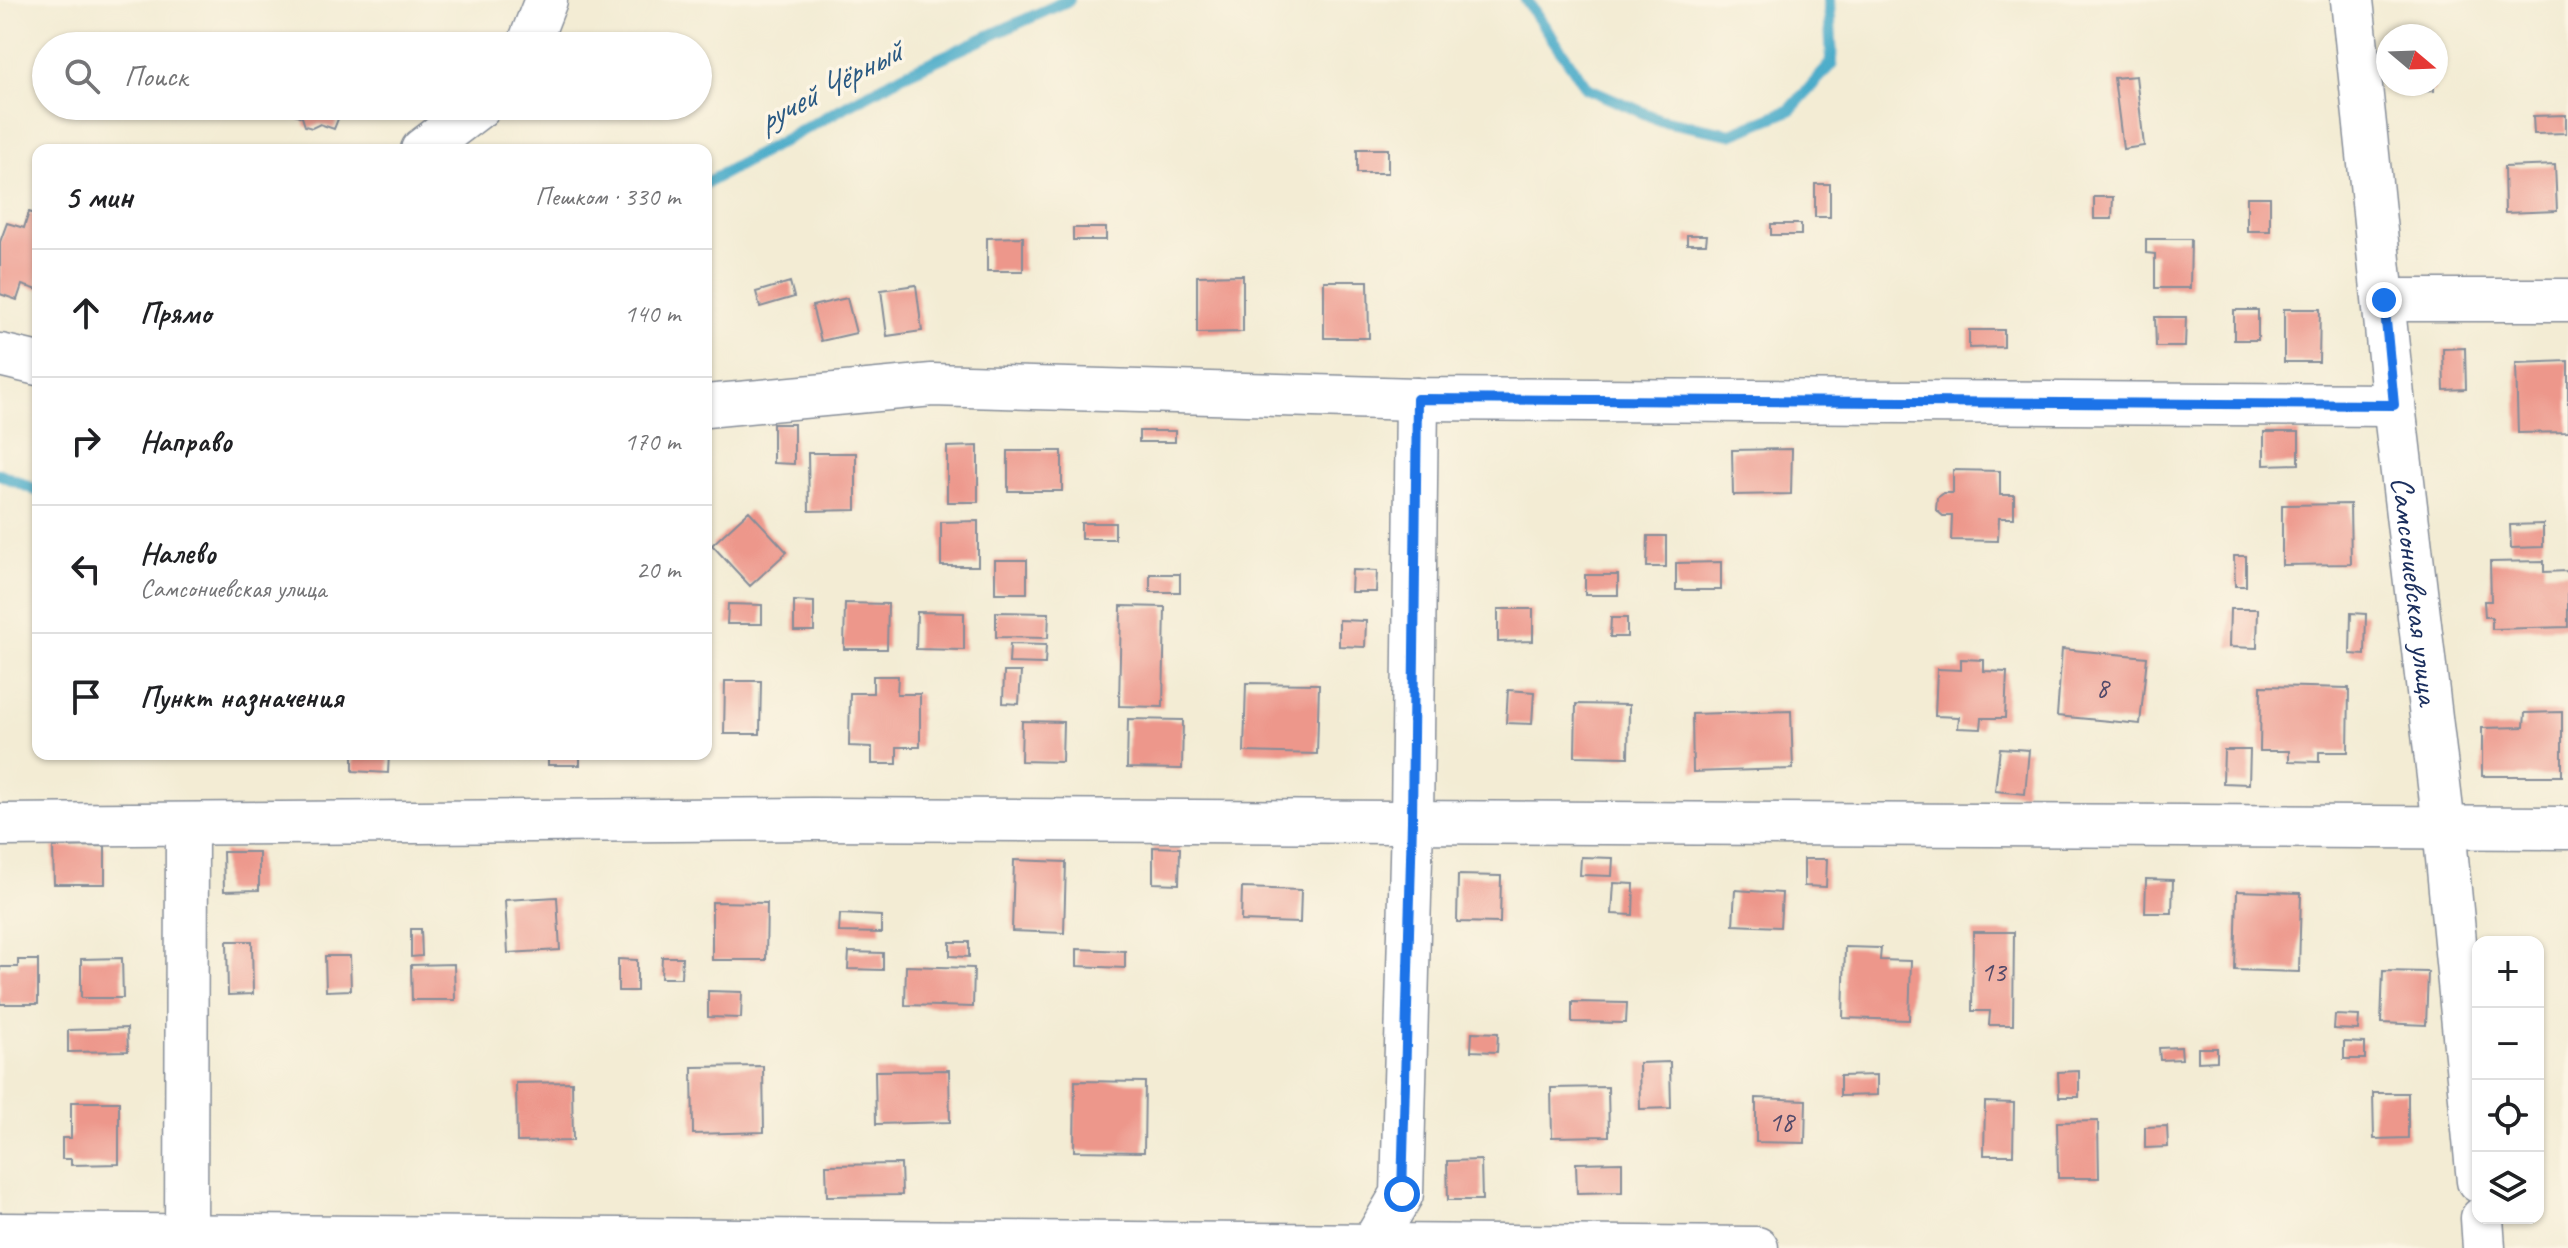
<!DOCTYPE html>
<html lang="ru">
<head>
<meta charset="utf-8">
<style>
	:root { --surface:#fff; --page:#f2f2f2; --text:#202124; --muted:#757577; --line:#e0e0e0 }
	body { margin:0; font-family:Caveat,sans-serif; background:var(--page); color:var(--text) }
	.controls { position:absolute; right:24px; bottom:24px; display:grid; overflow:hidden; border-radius:16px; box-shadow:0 2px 6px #0004 }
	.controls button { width:72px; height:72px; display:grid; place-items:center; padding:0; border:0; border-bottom:2px solid var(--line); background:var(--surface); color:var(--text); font:40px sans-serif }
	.compass { position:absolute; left:2376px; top:24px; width:72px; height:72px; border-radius:50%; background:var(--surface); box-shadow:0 2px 6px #0004; rotate:109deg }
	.stop { position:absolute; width:24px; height:24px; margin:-18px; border:6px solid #1a73e8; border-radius:50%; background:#fff }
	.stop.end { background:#1a73e8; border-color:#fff; box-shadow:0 2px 8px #0008 }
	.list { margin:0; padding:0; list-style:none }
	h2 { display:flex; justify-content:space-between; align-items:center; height:104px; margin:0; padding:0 32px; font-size:34px }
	h2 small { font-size:26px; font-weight:400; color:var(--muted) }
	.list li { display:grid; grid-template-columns:52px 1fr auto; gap:24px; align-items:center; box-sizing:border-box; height:128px; padding:0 32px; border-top:2px solid var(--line) }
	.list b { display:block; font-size:30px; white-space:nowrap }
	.list p { margin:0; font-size:26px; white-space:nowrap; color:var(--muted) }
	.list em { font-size:26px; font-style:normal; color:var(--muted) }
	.icon { flex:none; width:44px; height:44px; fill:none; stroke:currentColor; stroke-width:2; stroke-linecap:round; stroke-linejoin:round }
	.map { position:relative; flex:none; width:2568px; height:1248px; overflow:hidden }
	.search { position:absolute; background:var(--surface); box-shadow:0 2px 6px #0004; left:32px; top:32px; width:680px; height:88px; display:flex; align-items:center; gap:20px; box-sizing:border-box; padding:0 28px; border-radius:44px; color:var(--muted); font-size:30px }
	.panel { position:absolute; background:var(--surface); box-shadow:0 2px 6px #0004; left:32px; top:144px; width:680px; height:616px; border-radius:16px }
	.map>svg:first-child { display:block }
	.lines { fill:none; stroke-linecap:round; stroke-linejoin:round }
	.stream { stroke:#49abc9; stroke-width:12 }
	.building { fill:#ed978b }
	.minor-casing { stroke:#878e99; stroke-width:45 }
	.minor { stroke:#fff; stroke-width:42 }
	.route { stroke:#1a73e8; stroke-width:10 }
	.labels { text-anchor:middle; stroke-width:7; stroke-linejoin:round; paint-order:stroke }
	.number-label { font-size:28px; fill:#504969 }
	.street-label { font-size:32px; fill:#1b2f5e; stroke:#fcf5e5 }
	.water-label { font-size:34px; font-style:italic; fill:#2b5a83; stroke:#fcf5e5 }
</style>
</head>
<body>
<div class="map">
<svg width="2568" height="1248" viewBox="0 0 2568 1248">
	<rect width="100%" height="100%" fill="#fcf5e5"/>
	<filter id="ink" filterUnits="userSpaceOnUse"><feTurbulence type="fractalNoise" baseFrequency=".0125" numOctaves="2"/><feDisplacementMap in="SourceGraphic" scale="16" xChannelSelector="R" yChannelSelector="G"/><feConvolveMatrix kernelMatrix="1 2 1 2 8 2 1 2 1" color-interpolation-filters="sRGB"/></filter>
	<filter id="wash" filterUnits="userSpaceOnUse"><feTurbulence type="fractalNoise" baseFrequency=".006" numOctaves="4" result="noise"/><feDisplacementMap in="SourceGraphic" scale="32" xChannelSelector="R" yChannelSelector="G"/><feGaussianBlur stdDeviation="1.8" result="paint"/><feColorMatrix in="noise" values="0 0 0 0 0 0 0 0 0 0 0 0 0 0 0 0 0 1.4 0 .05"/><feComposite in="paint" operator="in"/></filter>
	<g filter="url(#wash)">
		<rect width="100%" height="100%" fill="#f3ecd4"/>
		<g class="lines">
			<path class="stream" d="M1526,0L1587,88L1660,120L1731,134L1790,110L1832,63L1829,0
				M706,183L903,75L1069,0
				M0,474L38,491"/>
		</g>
		<g id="blocks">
			<path class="building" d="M2136,76L2144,146L2123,149L2114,78Z
				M2409,84H2434V91L2409,92Z
				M285,106H343L334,129L320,124L312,128L305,126L302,117L289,112Z
				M2566,115V133L2534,134L2533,116Z
				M1357,149H1388V173H1357Z
				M2555,165L2557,211L2505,213L2504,167Z
				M1815,184H1830V217H1815Z
				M2094,197H2113L2112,219H2094Z
				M2247,197H2270V231H2247Z
				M29,212L38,215V290L22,285L17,300L0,294V242L7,223L24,228Z
				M1771,224H1801V235H1771Z
				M1073,228H1106V240H1073Z
				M1687,235H1707L1706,244H1687Z
				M1023,237V271H987V238Z
				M2146,239H2191L2190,288H2155V254L2146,253Z
				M1243,275V332L1197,333V276Z
				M1324,281H1368L1369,338H1324Z
				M790,282L794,297L760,307L756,292Z
				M916,285L922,331L887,336L881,290Z
				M847,298L856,333L821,341L812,306Z
				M2284,309H2320L2319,362H2284Z
				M2234,310H2258V340H2234Z
				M2155,317H2186L2185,347H2156Z
				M1969,330H2004V347L1969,348Z
				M2465,348L2466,389L2444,390L2443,349Z
				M2568,361V432L2518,433L2516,363Z
				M773,424H794V464L773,463Z
				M1139,431H1175V442H1139Z
				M2264,432H2299V464L2264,465Z
				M978,446V502H947V447Z
				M1792,449L1791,494L1733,495L1732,450Z
				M1008,451H1062V491H1008Z
				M808,453H856V510L809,511Z
				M1953,470L2000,471V495H2014V518H1999L1998,541L1951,540L1952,516H1943L1936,510L1937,498L1944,493H1953Z
				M2350,504L2351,564L2282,565V505Z
				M749,511L787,552L750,586L712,545Z
				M978,521V566H941V522Z
				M1081,523H1115V539H1081Z
				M2543,524V547L2511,548L2510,525Z
				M1648,536H1666V567H1647Z
				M2234,556H2246V586H2235Z
				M995,560H1027V593H995Z
				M2544,561V572L2568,571V627L2492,629V617H2485L2484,601H2491L2490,562Z
				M1721,562V590H1676V563Z
				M1352,570L1377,571L1376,592H1351Z
				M1150,574H1180V592H1150Z
				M1585,575H1618V595H1585Z
				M794,601L814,602V631H794Z
				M845,603L888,604L887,649H844Z
				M728,604L762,605V624H727Z
				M1121,606L1165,607L1163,707L1119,706Z
				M1498,609H1533V641L1498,642Z
				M2230,609H2258L2257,648L2229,647Z
				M917,612L964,613V650L916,649Z
				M996,612L1049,613L1048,638L996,637Z
				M2351,613L2366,614L2365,655L2350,654Z
				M1611,618H1627V637H1610Z
				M1339,620L1366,621L1365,647L1339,646Z
				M1010,644L1046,645L1045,664L1009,663Z
				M2062,649L2147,657L2140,724L2057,716Z
				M1961,659L1984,660V671L2007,672L2005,718H1982L1981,729L1958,728L1959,717L1935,716L1937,669L1961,670Z
				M1004,672H1021L1019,704L1003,703Z
				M873,676H898L897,694H920V747H897V764H872V747L849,746L850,693H873Z
				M725,681H761L760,734H724Z
				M1246,683L1319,684L1317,754L1244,752Z
				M2261,686L2349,688L2348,752H2319V762L2289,761V751H2260Z
				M1508,690L1534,692L1532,724L1506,723Z
				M1576,704L1629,705L1628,757L1575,756Z
				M1791,711L1793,769L1693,772L1692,714Z
				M2562,712V776H2482V728L2524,727L2525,713Z
				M1128,719L1183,720L1182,769L1127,768Z
				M1022,721L1063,722L1062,762L1021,761Z
				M2000,748L2029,750L2025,794L1995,791Z
				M2224,750H2250L2249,784L2223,783Z
				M353,754H389L388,773L353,771Z
				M548,754H580V765H548Z
				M105,846V884H54L53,847Z
				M1153,847L1180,848L1179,884L1153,883Z
				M223,852H259V890L224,891Z
				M1581,857L1613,858L1612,876L1580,875Z
				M1804,859H1827L1826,887L1804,886Z
				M1014,860L1066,862L1064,933L1012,931Z
				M1458,875L1501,876L1500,923L1457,922Z
				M2146,879L2173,880L2172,913H2145Z
				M1614,883L1634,884L1633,915L1612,914Z
				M1242,888L1301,890L1300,923L1241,921Z
				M1735,890L1782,893L1780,927L1733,925Z
				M2237,891L2301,893L2299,972L2235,970Z
				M557,897L560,950L508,953L505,900Z
				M712,902L767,903L766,960H712Z
				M840,914L881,916V933L839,932Z
				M411,929H421L422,956L411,957Z
				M1973,932H2014L2013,1025H1989L1990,1011H1972Z
				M227,941H252L253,994L228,995Z
				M950,942H969V957L950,956Z
				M1845,947L1881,948L1880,960L1911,961L1909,1020L1843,1018Z
				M1077,949L1125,951V968L1077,966Z
				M849,952L883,953V970L848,969Z
				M325,956H350L351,990L326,991Z
				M662,957H682L681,978H661Z
				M122,958L123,998H81V959Z
				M618,959L637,960V991H618Z
				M18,960H38V1004H0V967H18Z
				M454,964L455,1000H412L411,965Z
				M906,966L974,968L973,1007L905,1005Z
				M2383,971L2428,972L2426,1025L2381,1023Z
				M708,991L742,992L741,1018L708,1017Z
				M1572,1002L1627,1003L1626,1023L1572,1022Z
				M2335,1015L2359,1016L2358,1030L2334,1029Z
				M127,1028L128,1051L68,1052V1030Z
				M1472,1032L1498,1033L1497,1052L1471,1051Z
				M2344,1042L2365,1043V1059H2344Z
				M2181,1047L2182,1059L2160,1060L2159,1048Z
				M2198,1048H2217V1061L2198,1062Z
				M1670,1062L1671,1108L1640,1109L1639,1063Z
				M763,1066L764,1132L693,1134L692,1067Z
				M949,1070L950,1122L876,1124L875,1071Z
				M2079,1071V1097H2059L2058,1072Z
				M1877,1075V1095L1840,1096V1076Z
				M1075,1081L1145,1082L1144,1152L1074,1151Z
				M572,1082L573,1141L517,1142L516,1083Z
				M1608,1087L1609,1136L1552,1137L1551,1088Z
				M2373,1093H2408V1138L2374,1139Z
				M1756,1098L1806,1100L1805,1143L1756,1142Z
				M71,1102H119V1164L71,1165V1159H62V1138H71Z
				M1985,1102L2014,1103L2013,1155H1984Z
				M2098,1121L2099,1178H2058L2057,1122Z
				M2167,1126L2168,1147L2145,1148V1127Z
				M1481,1160L1482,1200H1448L1447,1161Z
				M1622,1162V1192L1577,1193L1576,1163Z
				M901,1164L902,1195L827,1196L826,1165Z"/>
		</g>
	</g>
	<g filter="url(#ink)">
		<use href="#blocks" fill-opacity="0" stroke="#878e99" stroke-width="2"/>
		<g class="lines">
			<g class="minor-casing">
				<g id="minor">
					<path id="s1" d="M2352,0L2394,405L2444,827L2478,1181"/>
					<path d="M528,46L546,0"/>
					<path d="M422,150L480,106"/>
					<path d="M2384,300H2568"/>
					<path d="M0,355L38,364"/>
					<path d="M706,406L932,385L1417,399L2394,405"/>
					<path d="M0,825L812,819L2568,828"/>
					<path d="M2482,1218L2484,1248"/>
					<path d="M0,1234L1757,1248"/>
					<path d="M186,1248L187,825"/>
					<path d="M1370,1248L1402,1194L1412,821L1417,399"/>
				</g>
			</g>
			<use href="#minor" class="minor"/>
		</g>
	</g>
	<g class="lines" filter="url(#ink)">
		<path class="route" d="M1402,1194L1412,821L1417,399L2394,405L2384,300"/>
	</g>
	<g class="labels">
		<g class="number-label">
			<text x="2102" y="697">8</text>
			<text x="1993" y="981">13</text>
			<text x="1781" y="1131">18</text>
		</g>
		<g class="street-label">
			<text dy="11" stroke="none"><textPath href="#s1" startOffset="594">Самсониевская улица</textPath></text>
		</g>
		<g class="water-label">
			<text transform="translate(829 85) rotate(-28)" y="12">ручей Чёрный</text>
		</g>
	</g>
</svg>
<div class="controls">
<button>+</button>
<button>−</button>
<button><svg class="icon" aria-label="locate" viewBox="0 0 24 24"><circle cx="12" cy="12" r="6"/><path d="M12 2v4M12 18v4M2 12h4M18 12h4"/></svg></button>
<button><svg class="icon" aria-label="layers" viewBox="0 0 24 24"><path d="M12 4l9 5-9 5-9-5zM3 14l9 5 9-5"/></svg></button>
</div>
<svg class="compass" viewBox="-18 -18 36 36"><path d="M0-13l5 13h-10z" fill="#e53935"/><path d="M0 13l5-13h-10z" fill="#757577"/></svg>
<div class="stop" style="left:1402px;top:1194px"></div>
<div class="stop end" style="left:2384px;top:300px"></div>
<div class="search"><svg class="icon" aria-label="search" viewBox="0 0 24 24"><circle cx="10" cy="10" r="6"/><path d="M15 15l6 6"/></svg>Поиск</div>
<section class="panel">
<h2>5 мин<small>Пешком · 330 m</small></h2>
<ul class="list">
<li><svg class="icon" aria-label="ahead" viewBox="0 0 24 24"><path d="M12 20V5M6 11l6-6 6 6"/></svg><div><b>Прямо</b></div><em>140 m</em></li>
<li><svg class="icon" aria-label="right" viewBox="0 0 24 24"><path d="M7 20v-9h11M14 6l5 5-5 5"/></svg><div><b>Направо</b></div><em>170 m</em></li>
<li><svg class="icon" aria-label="left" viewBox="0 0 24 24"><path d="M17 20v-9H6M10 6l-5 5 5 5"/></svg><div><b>Налево</b><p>Самсониевская улица</p></div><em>20 m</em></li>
<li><svg class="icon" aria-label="arrive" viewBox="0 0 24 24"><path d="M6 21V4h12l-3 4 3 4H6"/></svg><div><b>Пункт назначения</b></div></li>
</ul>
</section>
</div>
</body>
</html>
